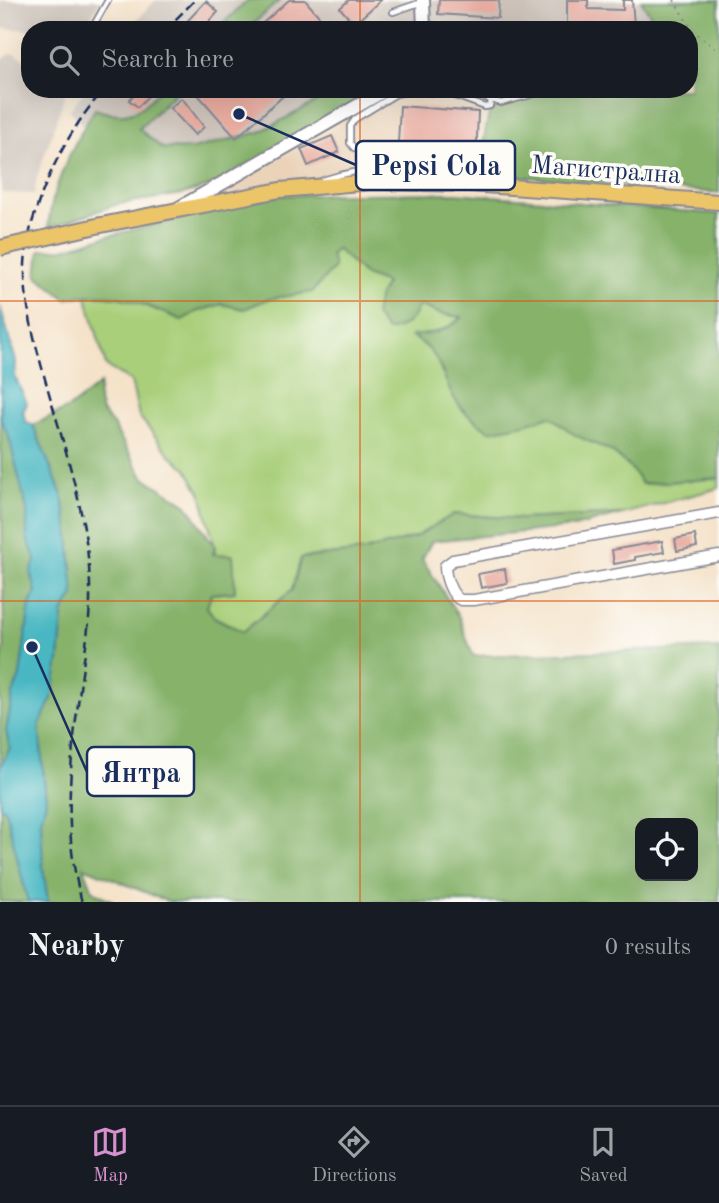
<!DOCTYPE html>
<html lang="en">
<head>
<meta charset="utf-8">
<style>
	:root { --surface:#171b24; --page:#20242c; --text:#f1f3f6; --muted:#9ea1a6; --line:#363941; --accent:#d690ce }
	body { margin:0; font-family:"Old Standard TT",serif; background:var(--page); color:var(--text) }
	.controls { position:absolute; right:21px; bottom:21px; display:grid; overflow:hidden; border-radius:14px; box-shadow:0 7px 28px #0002 }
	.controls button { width:63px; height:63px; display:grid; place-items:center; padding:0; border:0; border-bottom:2px solid var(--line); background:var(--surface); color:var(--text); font:35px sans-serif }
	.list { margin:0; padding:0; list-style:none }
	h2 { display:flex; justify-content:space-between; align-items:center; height:91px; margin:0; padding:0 28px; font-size:30px }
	h2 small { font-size:23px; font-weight:400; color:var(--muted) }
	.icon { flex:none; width:38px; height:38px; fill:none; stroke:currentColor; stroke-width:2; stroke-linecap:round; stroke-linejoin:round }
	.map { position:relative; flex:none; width:719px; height:902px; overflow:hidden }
	.search { position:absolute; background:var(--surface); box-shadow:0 7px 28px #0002; left:21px; right:21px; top:21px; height:77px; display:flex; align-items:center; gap:18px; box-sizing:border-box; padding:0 24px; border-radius:28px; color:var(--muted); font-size:26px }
	.sheet { height:203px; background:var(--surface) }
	nav { display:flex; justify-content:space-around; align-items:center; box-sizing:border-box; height:98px; border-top:2px solid var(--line); background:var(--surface); font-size:19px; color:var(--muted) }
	nav a { display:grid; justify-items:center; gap:4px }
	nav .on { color:var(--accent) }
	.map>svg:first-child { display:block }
	.built { fill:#ead3b9 }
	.industrial { fill:#ccc2b9 }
	.green { fill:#a9cf7a; stroke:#627f6c; stroke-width:2 }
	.forest { fill:#86b26a; stroke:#507064; stroke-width:2; fill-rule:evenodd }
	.water { fill:#49b7c2; stroke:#327390; stroke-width:2 }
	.building { fill:#e9aca0 }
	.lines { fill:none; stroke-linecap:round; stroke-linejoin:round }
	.service-casing { stroke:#888894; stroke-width:8 }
	.minor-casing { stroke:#888894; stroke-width:13 }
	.tertiary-casing { stroke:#888894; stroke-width:16 }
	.primary-casing { stroke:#888894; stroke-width:18 }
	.path { stroke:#888894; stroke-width:2; stroke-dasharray:2 5; stroke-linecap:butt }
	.service { stroke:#fff; stroke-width:4.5 }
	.minor { stroke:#fff; stroke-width:10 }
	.tertiary { stroke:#fff; stroke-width:12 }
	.primary { stroke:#edc569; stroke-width:14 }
	.rail { stroke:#1b2f5e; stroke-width:2.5; stroke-dasharray:10 5; stroke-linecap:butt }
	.primary-bridge-casing { stroke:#888894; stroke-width:18; stroke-linecap:butt }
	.primary-bridge { stroke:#edc569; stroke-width:14 }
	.grid { fill:none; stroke:#de5710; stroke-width:2; stroke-opacity:0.55 }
	.labels { text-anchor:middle; stroke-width:7; stroke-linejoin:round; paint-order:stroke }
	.street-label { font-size:26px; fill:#1b2f5e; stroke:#fdfcf7 }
	.leader { fill:none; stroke:#1b2f5e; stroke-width:2.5 }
	.callout-dot { fill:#1b2f5e; stroke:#fdfcf7; stroke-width:2.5 }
	.callout { fill:#fdfcf7; stroke:#1b2f5e; stroke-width:2.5 }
	.callout-label { font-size:28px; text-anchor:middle; font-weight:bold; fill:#1b2f5e }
</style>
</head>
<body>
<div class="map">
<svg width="719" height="902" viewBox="0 0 719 902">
	<rect width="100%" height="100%" fill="#fdfcf7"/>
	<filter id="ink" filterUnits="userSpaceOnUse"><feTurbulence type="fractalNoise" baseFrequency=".0143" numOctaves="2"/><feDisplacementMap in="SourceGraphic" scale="14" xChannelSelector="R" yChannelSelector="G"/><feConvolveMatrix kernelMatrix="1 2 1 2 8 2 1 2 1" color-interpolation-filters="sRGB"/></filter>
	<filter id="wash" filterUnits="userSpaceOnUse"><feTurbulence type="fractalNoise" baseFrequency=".00686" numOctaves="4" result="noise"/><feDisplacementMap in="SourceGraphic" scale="28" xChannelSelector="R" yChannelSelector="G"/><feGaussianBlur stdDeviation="1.57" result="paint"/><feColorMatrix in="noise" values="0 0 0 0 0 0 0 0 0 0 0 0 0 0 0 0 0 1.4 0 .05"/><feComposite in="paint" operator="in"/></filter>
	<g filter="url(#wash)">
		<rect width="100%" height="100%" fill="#f4e2c9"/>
		<path class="built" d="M403,89H443L486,109L479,137L476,168L471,176L222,195L224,190L238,181Z"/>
		<path class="industrial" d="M0,0H101L83,30H30L0,28Z
			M156,0H641L660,30H128Z
			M12,53L30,62V89H64L66,92L37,177L34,194L2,193L0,181V61Z
			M85,89H346L175,174L105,152L70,110Z
			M472,89H553L501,103L500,98Z"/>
		<path class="green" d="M337,249L365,275L386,283L378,298L418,305L441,314L462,317C448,330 432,335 413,336L424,342L435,353L442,373L525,424L550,415L575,435L611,451L630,467L642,484L719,478V488L623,514L521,519L454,514L415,537L391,544L365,551L301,558L292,590L243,632L214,617L207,607L211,594L215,547L201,494L186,468L171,456L139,416L131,381L106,366L86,295L123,297L182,320L198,311L222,304L244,309L268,299L289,295Z"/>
		<path class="forest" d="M248,0H280L246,30H216Z
			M641,0H719V193L477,173L489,113C529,82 602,86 650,93L652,89H689V30H660Z
			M160,89H179L139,129L162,148L192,149L260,132L340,89H377L213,185L183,194L118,204L48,228C52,185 72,145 95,109C126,120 139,114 160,89Z
			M455,193L719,214V478L642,484L630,467L611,451L575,435L550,416L525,424L489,431C481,424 470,418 463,410C439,384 447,353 410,336C430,335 448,331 462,317L441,314L419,305C413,321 404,328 387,331L375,316L378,298L386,283L365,275L337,249L331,254L334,268L312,292L268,299L244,309L222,304L198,311L182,320C139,302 113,289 66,299L37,276L40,250L64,249L103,237L279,195Z
			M100,384L98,398L102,412L113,425L143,477L187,505L215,547L213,554L233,555L235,592L211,594L207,607L214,617L243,632L292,590L301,558L365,551L391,544L415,537L454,514L521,519L623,514L574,527L432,541L422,559L459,617L473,656L719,648V902H169L84,867L93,891L114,902H48L43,868L41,820L46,801L39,725L44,716L59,660L63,613L74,595L68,526L62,495L33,425L69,408ZM640,823H693V876H640Z
			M0,405L1,420L9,437L27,509V538L36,559L32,572L36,592L30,604L20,676L13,694L6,731L10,748L0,768V672L4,646Z
			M0,806L5,810L8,820L28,902H0Z"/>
		<path class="water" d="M0,306L16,361L15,377L27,403L23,412L26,422L33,425L62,495L68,526L74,595L63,613L59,660L52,698L39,725L46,801L41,820L43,868L48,902H28L8,820L5,810L0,806V768L10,748L6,731L13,694L20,676L30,604L36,592L31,572L36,559L27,538V509L9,437L1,420Z"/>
		<g id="blocks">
			<path class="building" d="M289,0H305L331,30H255Z
				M349,0H381L354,24L340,8Z
				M439,0H499L498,18L438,14Z
				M567,0H588V9L623,10V0H632L634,25H628L627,30H590L591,24H567Z
				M206,1L218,12L202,30H179Z
				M139,89H155L138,107L129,100Z
				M193,89H291L236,138Z
				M182,98L204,127L195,135L170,108Z
				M400,106L478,112L476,164L397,162Z
				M332,136L339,152L308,166L301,149Z
				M695,535L697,547L677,551L675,539Z
				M662,541L664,552L635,557V560L614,564L612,550Z
				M505,569L507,583L481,588L478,574Z"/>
		</g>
	</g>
	<g filter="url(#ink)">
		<use href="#blocks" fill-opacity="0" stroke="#888894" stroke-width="2"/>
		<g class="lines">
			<g class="service-casing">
				<path id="service" d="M393,12L422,2
					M426,25L481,30
					M91,30L108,0
					M458,89L501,103L553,89
					M354,148L350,143V126L355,119L396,94L412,91L450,94L485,107L490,106L491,100
					M384,168L385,149
					M323,180C366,166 412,163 455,179"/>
			</g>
			<g class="minor-casing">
				<path id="minor" d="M719,513L453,560L445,566C445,576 451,596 461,600C463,600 473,600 474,600L719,556"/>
			</g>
			<g class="tertiary-casing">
				<path id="tertiary" d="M423,0L424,30
					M179,208L387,89"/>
			</g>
			<g class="primary-casing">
				<path id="primary" d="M101,225L280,190L371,182L469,184L719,202"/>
			</g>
			<path class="path" d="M674,0L692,30L719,51"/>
			<use href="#service" class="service"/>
			<use href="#minor" class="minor"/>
			<use href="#tertiary" class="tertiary"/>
			<use href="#primary" class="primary"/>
			<path class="rail" d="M165,30L195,0
				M82,902C61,829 71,755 81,681C85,650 91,618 90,586C88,515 64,447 45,379C35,342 24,304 25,265C27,210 67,128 105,89"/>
			<g class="primary-bridge-casing">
				<path id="primary-bridge" d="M0,248L101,225"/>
			</g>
			<use href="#primary-bridge" class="primary-bridge"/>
		</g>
	</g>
	<path class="grid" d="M360,0V30M360,89V902M0,301H719M0,601H719"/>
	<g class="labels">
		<g class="street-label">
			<text transform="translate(606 169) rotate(4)" y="9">Магистрална</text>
		</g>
	</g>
	<path class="leader" d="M239 114L356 165M32 647L87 772"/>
	<g class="callout-dot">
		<circle cx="239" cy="114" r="7"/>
		<circle cx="32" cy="647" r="7"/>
	</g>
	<g class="callout">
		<rect x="356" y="141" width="159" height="49" rx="7"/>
		<rect x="87" y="747" width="107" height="49" rx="7"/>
	</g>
	<g class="callout-label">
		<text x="436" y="175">Pepsi Cola</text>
		<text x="141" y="782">Янтра</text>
	</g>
</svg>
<div class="controls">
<button><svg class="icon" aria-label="locate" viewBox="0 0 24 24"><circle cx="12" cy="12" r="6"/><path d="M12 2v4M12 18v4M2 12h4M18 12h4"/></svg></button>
</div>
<div class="search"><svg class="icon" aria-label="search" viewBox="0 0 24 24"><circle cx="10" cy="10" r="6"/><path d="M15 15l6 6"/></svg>Search here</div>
</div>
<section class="sheet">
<h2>Nearby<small>0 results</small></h2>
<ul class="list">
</ul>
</section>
<nav>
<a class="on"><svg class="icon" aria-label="map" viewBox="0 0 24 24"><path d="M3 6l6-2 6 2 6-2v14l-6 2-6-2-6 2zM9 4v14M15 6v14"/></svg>Map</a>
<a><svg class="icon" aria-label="directions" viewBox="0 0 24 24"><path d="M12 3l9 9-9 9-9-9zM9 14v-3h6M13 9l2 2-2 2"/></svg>Directions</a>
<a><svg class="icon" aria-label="saved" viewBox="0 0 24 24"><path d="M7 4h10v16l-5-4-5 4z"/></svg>Saved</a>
</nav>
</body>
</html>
